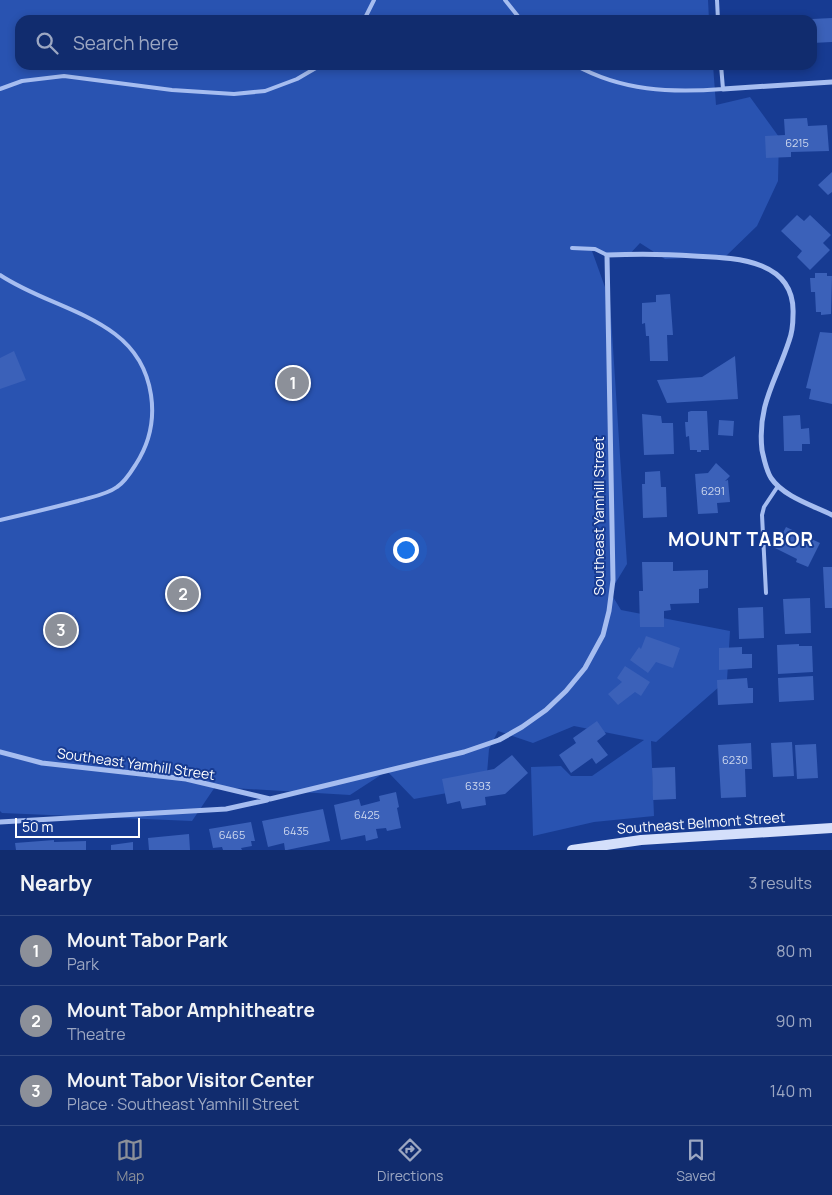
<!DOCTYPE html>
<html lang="en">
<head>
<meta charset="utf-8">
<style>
	:root { --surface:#112c6e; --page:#1a3473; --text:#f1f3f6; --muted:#9ca7c2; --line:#304881; --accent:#8c9099 }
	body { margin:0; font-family:Manrope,sans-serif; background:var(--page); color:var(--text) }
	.scale { position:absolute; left:15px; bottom:12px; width:125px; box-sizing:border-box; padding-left:5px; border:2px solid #fff; border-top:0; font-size:14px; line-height:18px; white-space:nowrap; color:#fff; -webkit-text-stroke:4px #173b92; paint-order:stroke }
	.you { position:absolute; left:405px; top:549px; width:18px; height:18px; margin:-12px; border:4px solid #fff; border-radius:50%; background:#1a73e8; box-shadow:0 0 0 8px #1a73e833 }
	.badge { display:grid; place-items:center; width:32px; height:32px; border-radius:50%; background:var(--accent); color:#fff; font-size:16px; font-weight:700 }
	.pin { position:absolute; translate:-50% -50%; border:2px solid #fff; box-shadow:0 1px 5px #0006 }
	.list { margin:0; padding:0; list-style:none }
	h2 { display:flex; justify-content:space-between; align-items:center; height:65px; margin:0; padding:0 20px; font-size:21px }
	h2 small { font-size:16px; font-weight:400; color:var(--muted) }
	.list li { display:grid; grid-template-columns:32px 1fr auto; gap:15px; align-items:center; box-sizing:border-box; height:70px; padding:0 20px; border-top:1px solid var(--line) }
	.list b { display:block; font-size:19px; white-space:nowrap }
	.list p { margin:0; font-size:16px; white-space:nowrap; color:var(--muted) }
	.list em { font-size:16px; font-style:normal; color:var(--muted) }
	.icon { flex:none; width:28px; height:28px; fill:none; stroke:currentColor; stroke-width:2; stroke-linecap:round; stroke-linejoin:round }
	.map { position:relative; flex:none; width:832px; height:850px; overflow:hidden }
	.search { position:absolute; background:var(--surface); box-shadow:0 2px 8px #0003; left:15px; right:15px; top:15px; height:55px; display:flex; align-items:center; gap:12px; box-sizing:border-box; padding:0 18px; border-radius:15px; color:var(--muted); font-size:19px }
	.sheet { height:275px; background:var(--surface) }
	nav { display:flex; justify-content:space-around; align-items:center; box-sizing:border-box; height:70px; border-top:1px solid var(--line); background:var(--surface); font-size:14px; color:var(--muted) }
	nav a { display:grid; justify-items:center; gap:2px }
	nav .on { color:var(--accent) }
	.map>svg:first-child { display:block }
	.green { fill:#2953b1 }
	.building { fill:#3b61b9 }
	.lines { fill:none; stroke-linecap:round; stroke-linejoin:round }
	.lane { stroke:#a6bdf0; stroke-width:4 }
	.street { stroke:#a6bdf0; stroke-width:5 }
	.secondary { stroke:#d4dffb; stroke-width:10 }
	.labels { text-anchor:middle; stroke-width:4; stroke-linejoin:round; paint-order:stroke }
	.number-label { font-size:11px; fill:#ced8ee }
	.street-label { font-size:14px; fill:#fff; stroke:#173b92 }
	.district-label { font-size:19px; font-weight:bold; letter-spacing:1px; fill:#fff; stroke:#173b92 }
</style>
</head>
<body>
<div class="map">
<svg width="832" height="850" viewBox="0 0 832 850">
	<rect width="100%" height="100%" fill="#173b92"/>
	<path class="green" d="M0,0H708L709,20H20V65H713L716,105L750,97L779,137L778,181L757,226L726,256L665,259L640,243L627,257L592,251L610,301L627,564L610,592L621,610L730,631L727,680L656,742L651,741L654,816L594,822L533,836L531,767L561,766L571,776H592L644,740L574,726L533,743L498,731L489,749L486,786L414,799L387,771L350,795L215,787L192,821L2,813L0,811Z"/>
	<path class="building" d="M832,18V42L812,43V19Z
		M807,118L808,126L827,125L829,151L791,152V157L766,158L765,136L785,135L784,119Z
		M832,172V192L828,195L818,185Z
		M797,215L804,221L810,215L831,235L823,243L830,250L810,270L797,257L802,251L781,231Z
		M815,273H827V276H832L831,314L821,315V312H816L815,292H811L810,278H815Z
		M670,294L673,335H667L668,361H650L649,336H646L645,323L642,324V303L656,302V295Z
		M820,332L832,333V404L809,399L811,389L806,388Z
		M14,351L26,380L0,389V358Z
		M735,356L738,399L667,403L657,380L702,377Z
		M691,411H707L709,450H701V452H697V450H690L689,436L686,437L685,422H688V412Z
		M642,414L661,416L662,423H673L674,454L644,455Z
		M800,415L801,429L809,428L810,444H802V451H784L783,416Z
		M719,420L734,421L733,436L718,435Z
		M716,463L730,476L725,481L728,480L730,502L717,503L718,513L698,514L695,474L708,473Z
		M660,471L661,487H666L667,517L643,518L642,484H645V472Z
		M786,527L820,543L808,567L796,562L797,559L775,548Z
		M642,562H673V571L708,570V588L699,589V603L670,604L671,610L664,611V627H640L639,591H643Z
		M823,567H832V608H825Z
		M810,598L811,633L785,634L783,599Z
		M763,607L764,638L739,639L738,608Z
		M57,613L75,615L72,643L47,639L50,620L56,621Z
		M646,636L680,648L673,668L656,662L648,673L630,660L639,647L641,649Z
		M799,644V646H812L813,672L778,674L777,645Z
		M742,647V654H752V668L719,670V648Z
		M625,666L650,682L641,696L635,692L618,705L608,694L622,682L617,678Z
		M813,676L814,700L779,702L778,678Z
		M747,678L748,688H753V703L718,705L717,680Z
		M597,721L606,734L597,741L608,755L596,764L592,758L571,773L559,755L576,743L573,738Z
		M792,742L794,776L773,777L771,743Z
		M751,743L752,769H745L746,797L721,798L718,745Z
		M816,744L818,778L797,779L795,745Z
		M512,755L528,773L505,794L485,797L486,805L462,809L460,801L447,804L442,779L494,769Z
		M675,767L676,799L653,800L652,768Z
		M396,792L399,807L397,808L401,828L387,831L386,828L376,829L378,838L366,841L365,835L341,840L334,805L359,799L361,806L380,801L379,796Z
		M323,809L330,841L287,850H285L284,843L268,847L262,821Z
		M251,822L255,841H251L252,846L241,848L242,850H223L222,847L213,848L209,829Z
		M189,834L190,850H149L148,838Z
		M54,840V842L86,841V850H16L15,843Z
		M133,842V850H111V845Z"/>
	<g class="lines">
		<path class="lane" d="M505,0L521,20
			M717,0L718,20
			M364,20L374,0
			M575,65C622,91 670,93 723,89L721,65
			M0,89L22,81L64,76L172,90L234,94L265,91L297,79L321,65
			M572,248L595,249L607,255
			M0,275C36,299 80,308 115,334C156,365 163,422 136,464C131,472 125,482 117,487C106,495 91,497 78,501C52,508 26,514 0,520
			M766,593L762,515L764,507L778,486"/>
		<path class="street" d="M723,89L832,82
			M0,752L42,763L186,779L270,799L464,752L499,740L522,727L546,710L566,691L585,668L603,635L609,611L613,580L607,255C636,254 665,254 694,256C735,258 796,259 793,315C793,324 792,333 789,341C776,381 757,405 762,450C764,459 766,470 771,478C784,497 812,505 832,515
			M0,822L226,809L267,800"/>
		<path class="secondary" d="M572,850L641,840L832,828"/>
	</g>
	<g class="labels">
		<g class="number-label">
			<text x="797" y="147">6215</text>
			<text x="713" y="495">6291</text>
			<text x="735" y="764">6230</text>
			<text x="478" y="790">6393</text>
			<text x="367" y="819">6425</text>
			<text x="296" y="835">6435</text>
			<text x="232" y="839">6465</text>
		</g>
		<g class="street-label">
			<text transform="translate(599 516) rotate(-90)" y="5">Southeast Yamhill Street</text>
			<text transform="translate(136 764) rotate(8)" y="5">Southeast Yamhill Street</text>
			<text transform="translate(701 823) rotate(-4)" y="5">Southeast Belmont Street</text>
		</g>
		<g class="district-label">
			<text x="741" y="546">MOUNT TABOR</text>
		</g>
	</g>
</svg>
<div class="scale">50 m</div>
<div class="you"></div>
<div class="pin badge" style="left:293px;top:383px">1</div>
<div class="pin badge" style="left:183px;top:594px">2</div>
<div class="pin badge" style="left:61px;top:630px">3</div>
<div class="search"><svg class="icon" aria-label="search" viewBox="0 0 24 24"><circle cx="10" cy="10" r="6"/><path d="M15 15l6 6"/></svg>Search here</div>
</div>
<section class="sheet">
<h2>Nearby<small>3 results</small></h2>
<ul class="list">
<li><span class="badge">1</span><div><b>Mount Tabor Park</b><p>Park</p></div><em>80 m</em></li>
<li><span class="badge">2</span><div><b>Mount Tabor Amphitheatre</b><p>Theatre</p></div><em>90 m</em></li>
<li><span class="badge">3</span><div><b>Mount Tabor Visitor Center</b><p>Place · Southeast Yamhill Street</p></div><em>140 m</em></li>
</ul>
</section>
<nav>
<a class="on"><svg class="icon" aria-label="map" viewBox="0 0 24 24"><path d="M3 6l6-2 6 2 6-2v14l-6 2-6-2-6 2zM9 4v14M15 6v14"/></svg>Map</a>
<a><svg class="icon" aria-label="directions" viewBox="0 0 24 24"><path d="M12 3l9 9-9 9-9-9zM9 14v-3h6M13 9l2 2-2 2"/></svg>Directions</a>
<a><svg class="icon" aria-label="saved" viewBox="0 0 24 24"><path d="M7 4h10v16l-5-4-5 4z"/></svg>Saved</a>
</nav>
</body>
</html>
